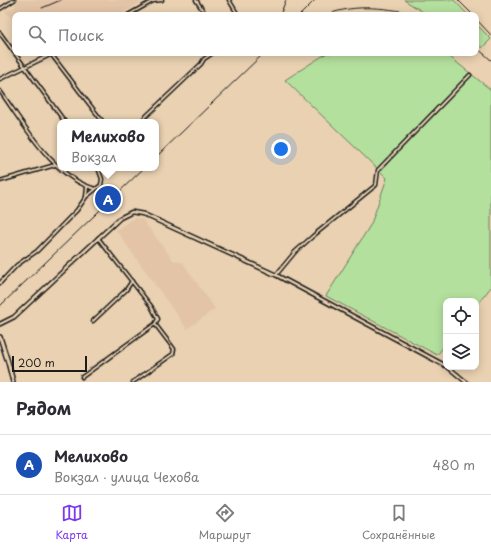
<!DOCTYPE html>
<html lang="ru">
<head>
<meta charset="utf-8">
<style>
	:root { --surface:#fff; --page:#f7f7f7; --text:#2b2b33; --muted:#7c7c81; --line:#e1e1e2; --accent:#7c3aed }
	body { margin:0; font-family:"Playpen Sans",sans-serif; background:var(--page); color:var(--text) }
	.controls { position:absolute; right:12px; bottom:12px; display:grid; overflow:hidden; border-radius:8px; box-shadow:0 2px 10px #0003 }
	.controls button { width:36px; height:36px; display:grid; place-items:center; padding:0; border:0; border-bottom:1px solid var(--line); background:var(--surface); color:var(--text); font:20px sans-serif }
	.scale { position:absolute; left:12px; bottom:10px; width:75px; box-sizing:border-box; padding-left:4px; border:2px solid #1c1c1c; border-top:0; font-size:11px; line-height:14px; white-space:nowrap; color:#1c1c1c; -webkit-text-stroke:3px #e9d1b1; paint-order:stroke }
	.you { position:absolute; left:281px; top:149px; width:14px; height:14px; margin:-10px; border:3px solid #fff; border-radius:50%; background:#1a73e8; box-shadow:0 0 0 6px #1a73e833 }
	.badge { display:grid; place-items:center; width:26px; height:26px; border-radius:50%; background:var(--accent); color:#fff; font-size:13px; font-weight:700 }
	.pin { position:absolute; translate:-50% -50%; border:2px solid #fff; box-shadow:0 1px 4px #0006 }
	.popup { position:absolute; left:57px; top:119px; width:102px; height:52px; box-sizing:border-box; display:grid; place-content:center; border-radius:8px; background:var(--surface); filter:drop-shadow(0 1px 3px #0005); font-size:13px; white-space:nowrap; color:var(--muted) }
	.popup b { font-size:15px; color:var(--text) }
	.popup::after { content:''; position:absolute; left:50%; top:100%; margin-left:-8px; border:8px solid transparent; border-top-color:var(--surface) }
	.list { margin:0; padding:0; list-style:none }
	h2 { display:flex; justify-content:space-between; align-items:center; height:52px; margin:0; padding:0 16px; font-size:17px }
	h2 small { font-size:13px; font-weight:400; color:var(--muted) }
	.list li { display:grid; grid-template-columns:26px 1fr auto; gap:12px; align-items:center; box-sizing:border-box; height:60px; padding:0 16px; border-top:1px solid var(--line) }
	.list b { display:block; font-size:15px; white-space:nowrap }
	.list p { margin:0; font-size:13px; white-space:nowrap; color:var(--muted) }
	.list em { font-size:13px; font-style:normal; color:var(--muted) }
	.icon { flex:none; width:22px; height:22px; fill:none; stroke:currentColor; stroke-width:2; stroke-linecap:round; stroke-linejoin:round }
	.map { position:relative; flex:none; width:491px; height:382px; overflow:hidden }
	.search { position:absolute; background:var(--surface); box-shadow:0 2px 10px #0003; left:12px; right:12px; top:12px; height:44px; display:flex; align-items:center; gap:10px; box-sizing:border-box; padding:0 14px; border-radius:8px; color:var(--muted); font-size:15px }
	.sheet { height:112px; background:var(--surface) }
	nav { display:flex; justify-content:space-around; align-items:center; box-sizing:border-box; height:56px; border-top:1px solid var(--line); background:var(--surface); font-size:11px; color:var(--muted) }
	nav a { display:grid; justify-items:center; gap:2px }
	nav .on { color:var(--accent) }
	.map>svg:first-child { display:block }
	.built { fill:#e3c4a7 }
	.green { fill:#b4e09e; stroke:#687e5d }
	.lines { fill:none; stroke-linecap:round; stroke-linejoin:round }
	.minor-casing { stroke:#1c1c1c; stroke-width:5 }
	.tertiary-casing { stroke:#1c1c1c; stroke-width:5.5 }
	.secondary-casing { stroke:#1c1c1c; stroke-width:6 }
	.minor { stroke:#e9d1b1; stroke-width:2 }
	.tertiary { stroke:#e9d1b1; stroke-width:2.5 }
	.secondary { stroke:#e9d1b1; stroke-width:3 }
	.rail { stroke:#1c1c1c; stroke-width:1 }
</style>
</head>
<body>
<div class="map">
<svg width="491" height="382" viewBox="0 0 491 382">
	<rect width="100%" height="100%" fill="#e9d1b1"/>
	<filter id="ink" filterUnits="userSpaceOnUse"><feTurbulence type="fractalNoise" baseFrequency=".025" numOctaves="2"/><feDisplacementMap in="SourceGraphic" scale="8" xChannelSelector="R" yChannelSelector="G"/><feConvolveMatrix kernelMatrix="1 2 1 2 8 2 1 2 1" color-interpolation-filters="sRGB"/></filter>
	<g filter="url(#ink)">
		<path class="built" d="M17,0H146L118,15H15V23L5,11L14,8Z
			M134,218L142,219L173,260L183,263L215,309L187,329L116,230Z"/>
		<path class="green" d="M404,0H454L468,15H428Z
			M476,24L491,39L482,48L476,44Z
			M327,53H445L491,90V287L476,306V301H446V344L437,355L326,296L371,224L387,178L285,80Z"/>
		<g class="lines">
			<g class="minor-casing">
				<path id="minor" d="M196,0L206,15
					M229,0L238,15
					M0,9L14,0
					M128,15L153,1L162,0
					M0,33L65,122
					M51,54L103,122
					M0,79L54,53
					M0,91C24,124 54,179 96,189
					M140,122L201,64L204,59L213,53
					M0,181L55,165
					M87,196L101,185L102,179L98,168
					M276,275L295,252L313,236L376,185L378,170L470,75
					M0,283L17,265L37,251L77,210L86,197L87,187
					M93,321L126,290L132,281
					M82,377L155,324L158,319L151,306L98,238
					M133,382L173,354L174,349L155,324"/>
			</g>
			<g class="tertiary-casing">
				<path id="tertiary" d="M0,324L14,317L120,218L132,212L143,214L276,275L446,366
					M448,367L466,382"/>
			</g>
			<g class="secondary-casing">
				<path id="secondary" d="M0,337L8,362L13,382"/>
			</g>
			<use href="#minor" class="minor"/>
			<use href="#tertiary" class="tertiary"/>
			<use href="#secondary" class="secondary"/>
			<path class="rail" d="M458,0L473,15
				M42,8L61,0
				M280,15L286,0
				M300,15L315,0
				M326,15C356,3 389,8 420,15
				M476,19L491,35
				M476,47L491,60
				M156,157L264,53
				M0,306L144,168"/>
		</g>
	</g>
</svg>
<div class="controls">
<button><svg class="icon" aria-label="locate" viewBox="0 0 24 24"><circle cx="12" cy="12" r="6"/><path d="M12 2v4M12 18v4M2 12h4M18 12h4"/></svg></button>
<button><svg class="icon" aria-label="layers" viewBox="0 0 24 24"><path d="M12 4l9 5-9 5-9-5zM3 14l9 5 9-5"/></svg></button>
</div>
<div class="scale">200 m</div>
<div class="you"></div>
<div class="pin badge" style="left:108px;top:199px;background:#1a4fb4">A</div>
<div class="popup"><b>Мелихово</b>Вокзал</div>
<div class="search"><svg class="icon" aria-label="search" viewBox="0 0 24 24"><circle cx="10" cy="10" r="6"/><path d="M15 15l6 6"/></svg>Поиск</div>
</div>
<section class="sheet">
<h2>Рядом<small></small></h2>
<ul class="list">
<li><span class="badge" style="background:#1a4fb4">A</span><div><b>Мелихово</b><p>Вокзал · улица Чехова</p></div><em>480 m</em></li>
</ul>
</section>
<nav>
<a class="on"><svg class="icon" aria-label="map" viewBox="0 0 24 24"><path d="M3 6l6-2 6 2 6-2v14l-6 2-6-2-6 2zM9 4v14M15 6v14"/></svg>Карта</a>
<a><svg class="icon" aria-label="directions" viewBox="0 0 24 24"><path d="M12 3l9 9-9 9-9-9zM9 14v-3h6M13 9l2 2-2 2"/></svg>Маршрут</a>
<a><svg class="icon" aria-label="saved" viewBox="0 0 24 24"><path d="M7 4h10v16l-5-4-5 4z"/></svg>Сохранённые</a>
</nav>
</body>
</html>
